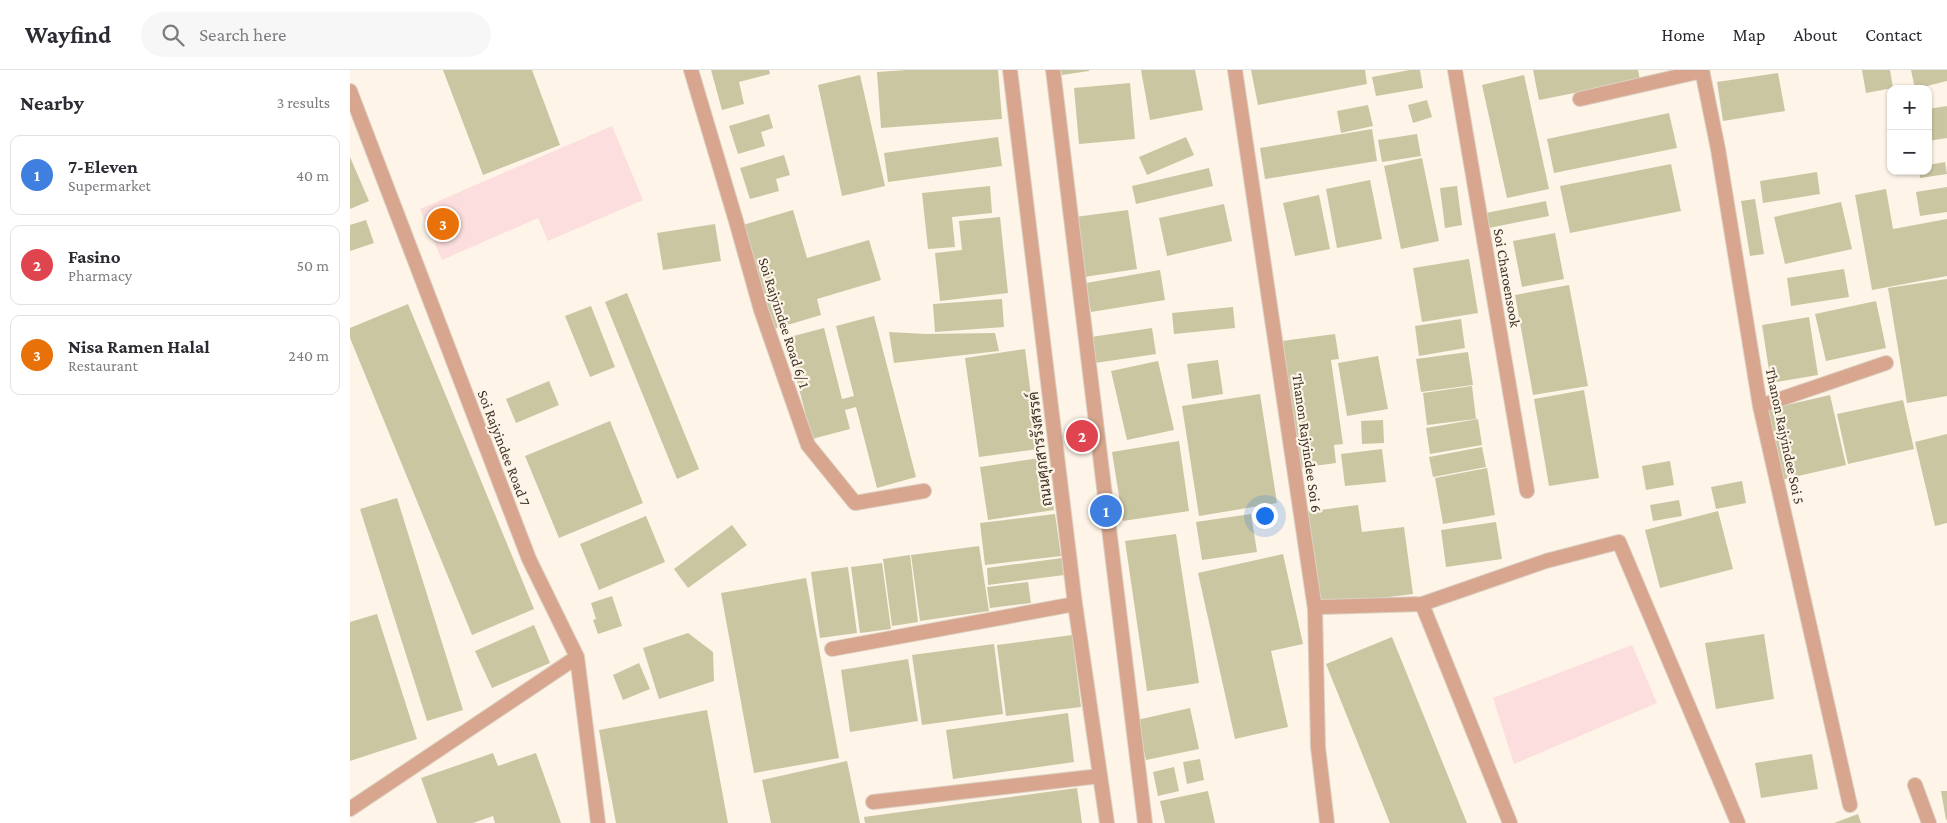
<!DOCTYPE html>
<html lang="en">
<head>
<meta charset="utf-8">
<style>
	:root { --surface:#fff; --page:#f7f7f7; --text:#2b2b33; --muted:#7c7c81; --line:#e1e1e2; --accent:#7c3aed }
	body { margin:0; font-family:"Crimson Pro",Sarabun,serif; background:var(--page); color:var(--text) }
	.controls { position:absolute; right:15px; top:15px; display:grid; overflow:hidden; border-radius:10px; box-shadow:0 1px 4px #0004 }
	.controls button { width:45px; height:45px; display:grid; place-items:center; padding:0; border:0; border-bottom:1px solid var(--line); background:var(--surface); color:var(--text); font:25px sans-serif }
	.you { position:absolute; left:914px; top:445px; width:18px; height:18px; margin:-12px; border:4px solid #fff; border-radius:50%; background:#1a73e8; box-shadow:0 0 0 8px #1a73e833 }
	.badge { display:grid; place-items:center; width:32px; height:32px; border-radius:50%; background:var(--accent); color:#fff; font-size:16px; font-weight:700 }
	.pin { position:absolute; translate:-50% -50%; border:2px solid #fff; box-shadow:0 1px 5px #0006 }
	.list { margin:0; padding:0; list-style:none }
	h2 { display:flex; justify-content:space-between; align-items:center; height:65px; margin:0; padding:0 20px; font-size:21px }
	h2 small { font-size:16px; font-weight:400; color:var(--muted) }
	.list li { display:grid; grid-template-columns:32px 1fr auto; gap:15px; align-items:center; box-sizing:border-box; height:80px; margin:0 10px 10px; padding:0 10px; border:1px solid var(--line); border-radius:10px }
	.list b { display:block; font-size:19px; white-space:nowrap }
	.list p { margin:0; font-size:16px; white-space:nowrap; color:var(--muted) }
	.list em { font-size:16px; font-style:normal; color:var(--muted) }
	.icon { flex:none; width:28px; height:28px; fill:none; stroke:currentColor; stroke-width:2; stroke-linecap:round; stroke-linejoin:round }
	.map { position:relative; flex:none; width:1597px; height:753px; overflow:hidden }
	header { display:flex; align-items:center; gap:30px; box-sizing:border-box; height:70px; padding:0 25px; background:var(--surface); border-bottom:1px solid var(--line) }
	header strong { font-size:24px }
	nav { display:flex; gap:28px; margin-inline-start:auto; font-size:18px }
	.search { width:350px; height:45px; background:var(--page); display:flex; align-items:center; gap:12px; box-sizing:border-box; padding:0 18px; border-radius:28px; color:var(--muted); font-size:19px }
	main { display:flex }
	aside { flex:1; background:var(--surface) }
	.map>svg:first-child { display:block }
	.green { fill:#fddede }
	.building { fill:#cbc6a2 }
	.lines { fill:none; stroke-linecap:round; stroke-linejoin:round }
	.minor-casing { stroke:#dbd1c4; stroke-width:16 }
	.tertiary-casing { stroke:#dbd1c4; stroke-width:16 }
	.minor { stroke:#d8a68e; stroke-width:14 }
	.tertiary { stroke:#d8a68e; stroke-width:14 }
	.labels { text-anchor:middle; stroke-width:4.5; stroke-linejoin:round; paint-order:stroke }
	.street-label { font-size:15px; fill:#3d3327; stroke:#fef4e7 }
</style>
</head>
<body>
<header>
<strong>Wayfind</strong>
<div class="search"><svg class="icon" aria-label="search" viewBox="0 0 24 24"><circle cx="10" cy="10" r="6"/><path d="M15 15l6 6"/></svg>Search here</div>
<nav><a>Home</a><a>Map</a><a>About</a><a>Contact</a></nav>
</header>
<main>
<aside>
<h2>Nearby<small>3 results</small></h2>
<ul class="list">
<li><span class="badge" style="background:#3f7fe0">1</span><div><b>7-Eleven</b><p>Supermarket</p></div><em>40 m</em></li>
<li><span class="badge" style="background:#e0444e">2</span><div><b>Fasino</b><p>Pharmacy</p></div><em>50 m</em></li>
<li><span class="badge" style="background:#e8710a">3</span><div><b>Nisa Ramen Halal</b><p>Restaurant</p></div><em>240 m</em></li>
</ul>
</aside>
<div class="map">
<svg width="1597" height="753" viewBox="0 0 1597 753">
	<rect width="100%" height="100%" fill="#fef4e7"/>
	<path class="green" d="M262,56L293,130L198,171L188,148L92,190L70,139Z
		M1282,575L1307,633L1164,694L1143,628Z"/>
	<path class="building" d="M93,0H182L210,75L133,105Z
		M361,0H419L420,4L389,12L394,34L372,40Z
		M557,0H648L652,49L531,58L527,2Z
		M711,0H739V1L712,5Z
		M791,0H845L853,40L800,50Z
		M901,0H1015L1017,14L908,35Z
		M1060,0H1070L1073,18L1026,26L1022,7Z
		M1183,0H1288L1290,10L1189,30Z
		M1512,0H1540L1543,18L1516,23Z
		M1561,0H1597V11L1565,19Z
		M1428,3L1435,41L1373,51L1367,12Z
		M510,5L535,116L492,126L468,15Z
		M1174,5L1199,119L1157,128L1132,15Z
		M780,13L785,69L729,74L724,18Z
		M1077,30L1082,47L1063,53L1058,35Z
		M1018,35L1023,56L991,63L987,41Z
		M1597,36V68L1578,71V39Z
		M1319,43L1327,78L1204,103L1197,69Z
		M419,44L423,58L411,62L415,76L388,84L379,56Z
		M1022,59L1027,91L915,109L910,78Z
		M1067,64L1071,86L1032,92L1028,70Z
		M648,67L652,96L538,112L534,83Z
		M836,67L844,85L797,105L789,87Z
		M434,85L440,105L426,109L429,121L400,129L390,98Z
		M0,87L19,131L0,139Z
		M1072,88L1089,171L1051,179L1034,96Z
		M1595,92L1597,104L1570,108L1569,101H1578V95Z
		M1321,94L1331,141L1220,163L1210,116Z
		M859,98L863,116L786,134L782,116Z
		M1467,102L1470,124L1413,133L1410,111Z
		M1020,110L1032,169L987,178L976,119Z
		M640,116L642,143L602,147L605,177L578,179L572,123Z
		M1107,116L1112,155L1095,158L1090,118Z
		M1597,117V142L1570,146L1566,122Z
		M1536,119L1543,159L1597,149V206L1522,220L1505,125Z
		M969,125L980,179L945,186L933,133Z
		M1405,129L1414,184L1400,186L1391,131Z
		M1196,131L1199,146L1139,158L1136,143Z
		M1491,132L1502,179L1435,194L1424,147Z
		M874,134L882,171L817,186L809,148Z
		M443,140L457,188L519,170L531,210L467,229L471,245L424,259L393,155Z
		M778,140L787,199L734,207L725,147Z
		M650,147L658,223L590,231L585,183L612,180L609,151Z
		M16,150L24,173L0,181V155Z
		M365,154L371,191L313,200L307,163Z
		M1205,163L1214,209L1172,217L1163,171Z
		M1119,189L1128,243L1072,252L1063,198Z
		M1494,199L1499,227L1441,236L1437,208Z
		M810,200L815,230L741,242L736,213Z
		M1597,209V326L1557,333L1538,218Z
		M1219,215L1238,316L1183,325L1165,225Z
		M277,223L349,399L327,409L255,232Z
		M652,229L654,257L585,262L583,234Z
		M1526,231L1536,278L1476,291L1465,244Z
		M58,234L184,539L122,565L0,268V258Z
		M241,236L265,297L240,307L215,246Z
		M883,237L885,258L824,264L822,243Z
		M524,246L566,407L527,418L506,337L495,340L500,359L462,369L436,268L474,258L492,329L504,326L486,256Z
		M1459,247L1468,305L1421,313L1412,255Z
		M1111,249L1115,278L1069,286L1065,256Z
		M802,258L806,284L745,293L741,267Z
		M539,262L575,264L645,263L649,281L544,293Z
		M985,264L989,289L981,290L993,374L984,375L986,393L949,398L932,271Z
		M675,279L688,379L629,387L615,288Z
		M1118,282L1123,315L1071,322L1066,289Z
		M1028,286L1038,339L997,346L988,293Z
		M868,290L873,324L842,329L837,294Z
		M808,291L824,360L777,370L761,301Z
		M199,311L209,335L166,353L156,329Z
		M1122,316L1126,349L1077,355L1073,323Z
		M1234,320L1249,408L1199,416L1184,329Z
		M910,324L927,433L849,446L832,336Z
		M1480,325L1496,395L1431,410L1415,340Z
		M1553,330L1564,379L1498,394L1487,344Z
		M1128,349L1132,375L1080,384L1076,358Z
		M1033,350L1034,373L1012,374L1011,351Z
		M260,351L293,433L209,468L175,386Z
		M1597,364V453L1585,456L1565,372Z
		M829,371L839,441L773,451L762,382Z
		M1132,377L1136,397L1083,407L1079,387Z
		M1032,379L1036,412L995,416L991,384Z
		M696,387L704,440L638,450L630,397Z
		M1320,391L1324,415L1296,420L1292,396Z
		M1137,398L1145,445L1093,454L1085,408Z
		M1392,411L1396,433L1366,439L1361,417Z
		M47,428L113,640L77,651L10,439Z
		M1329,430L1332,446L1303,451L1300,435Z
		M1008,435L1012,462L1054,457L1063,524L967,536L955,442Z
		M1368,441L1383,499L1310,518L1295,460Z
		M705,444L711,486L635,495L630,453Z
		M901,444L907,482L852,490L846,452Z
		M296,446L315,492L249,520L230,474Z
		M1146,452L1152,489L1096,497L1091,460Z
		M382,455L397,475L338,518L324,499Z
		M826,464L849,613L797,621L775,471Z
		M629,476L639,541L570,551L561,485Z
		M933,484L953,574L921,581L938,657L885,669L848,503Z
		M560,485L568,552L542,556L533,489Z
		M712,488L714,505L638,515L637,498Z
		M532,493L541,559L510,563L501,497Z
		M498,497L507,563L470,568L461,502Z
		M456,508L489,688L404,703L371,523Z
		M678,512L681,533L640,538L637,517Z
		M262,526L272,556L248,564L243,550L246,549L241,533Z
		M27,544L67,669L0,691V552Z
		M184,555L200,593L142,618L125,581Z
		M338,563L363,582L364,611L309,629L293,578Z
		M1414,564L1424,629L1366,639L1355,573Z
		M722,565L731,637L656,646L647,575Z
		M1042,567L1117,753H1040L976,594Z
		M644,574L653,644L572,655L562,585Z
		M558,589L568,651L500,662L491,600Z
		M289,593L300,619L273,630L263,605Z
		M840,638L849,679L796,690L787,650Z
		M357,640L378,753H266L249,660Z
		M718,643L724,692L603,709L596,660Z
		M143,683L148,696L186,683L211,753H145L143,746L123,753H87L71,708Z
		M1462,684L1468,719L1411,728L1405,693Z
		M850,689L854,710L837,714L833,692Z
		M497,691L510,753H421L412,710Z
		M824,697L829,721L808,726L803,702Z
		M727,718L732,753H515L514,747Z
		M858,721L865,753H815L810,731Z
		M1591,721H1597V749L1596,750Z
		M1508,744L1511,753H1484Z"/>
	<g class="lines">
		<g class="minor-casing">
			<path id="minor" d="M341,0L386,151L411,240L458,375L505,433L574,421
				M885,0L965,539L968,677L977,753
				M1105,0L1177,421
				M1352,0L1368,79L1410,336L1500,735
				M0,21L179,489L227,587L248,753
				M1230,29L1352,1
				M1410,336L1536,293
				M1072,534L1160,753
				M965,539L972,537L1072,534L1196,491L1269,472L1388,753
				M482,579L725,534
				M1565,715L1579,753
				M523,732L750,706
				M0,739L227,587"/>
		</g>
		<g class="tertiary-casing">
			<path id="tertiary" d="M660,0L725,534L757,753
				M703,0L795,753"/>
		</g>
		<use href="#minor" class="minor"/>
		<use href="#tertiary" class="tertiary"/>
	</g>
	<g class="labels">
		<g class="street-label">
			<text transform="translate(1157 208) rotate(80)" y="5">Soi Charoensook</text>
			<text transform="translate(434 253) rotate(72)" y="5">Soi Rajyindee Road 6/ 1</text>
			<text transform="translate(1435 366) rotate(78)" y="5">Thanon Rajyindee Soi 5</text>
			<text transform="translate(957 373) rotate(82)" y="5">Thanon Rajyindee Soi 6</text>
			<text transform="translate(154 378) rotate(69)" y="5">Soi Rajyindee Road 7</text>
			<text transform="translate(690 379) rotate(-97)" y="5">ถนนศุภสารรังสรรค์</text>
		</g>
	</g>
</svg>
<div class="controls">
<button>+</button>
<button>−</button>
</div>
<div class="you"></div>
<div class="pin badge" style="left:756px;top:441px;background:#3f7fe0">1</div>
<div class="pin badge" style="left:732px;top:366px;background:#e0444e">2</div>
<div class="pin badge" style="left:93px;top:154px;background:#e8710a">3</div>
</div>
</main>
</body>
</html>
